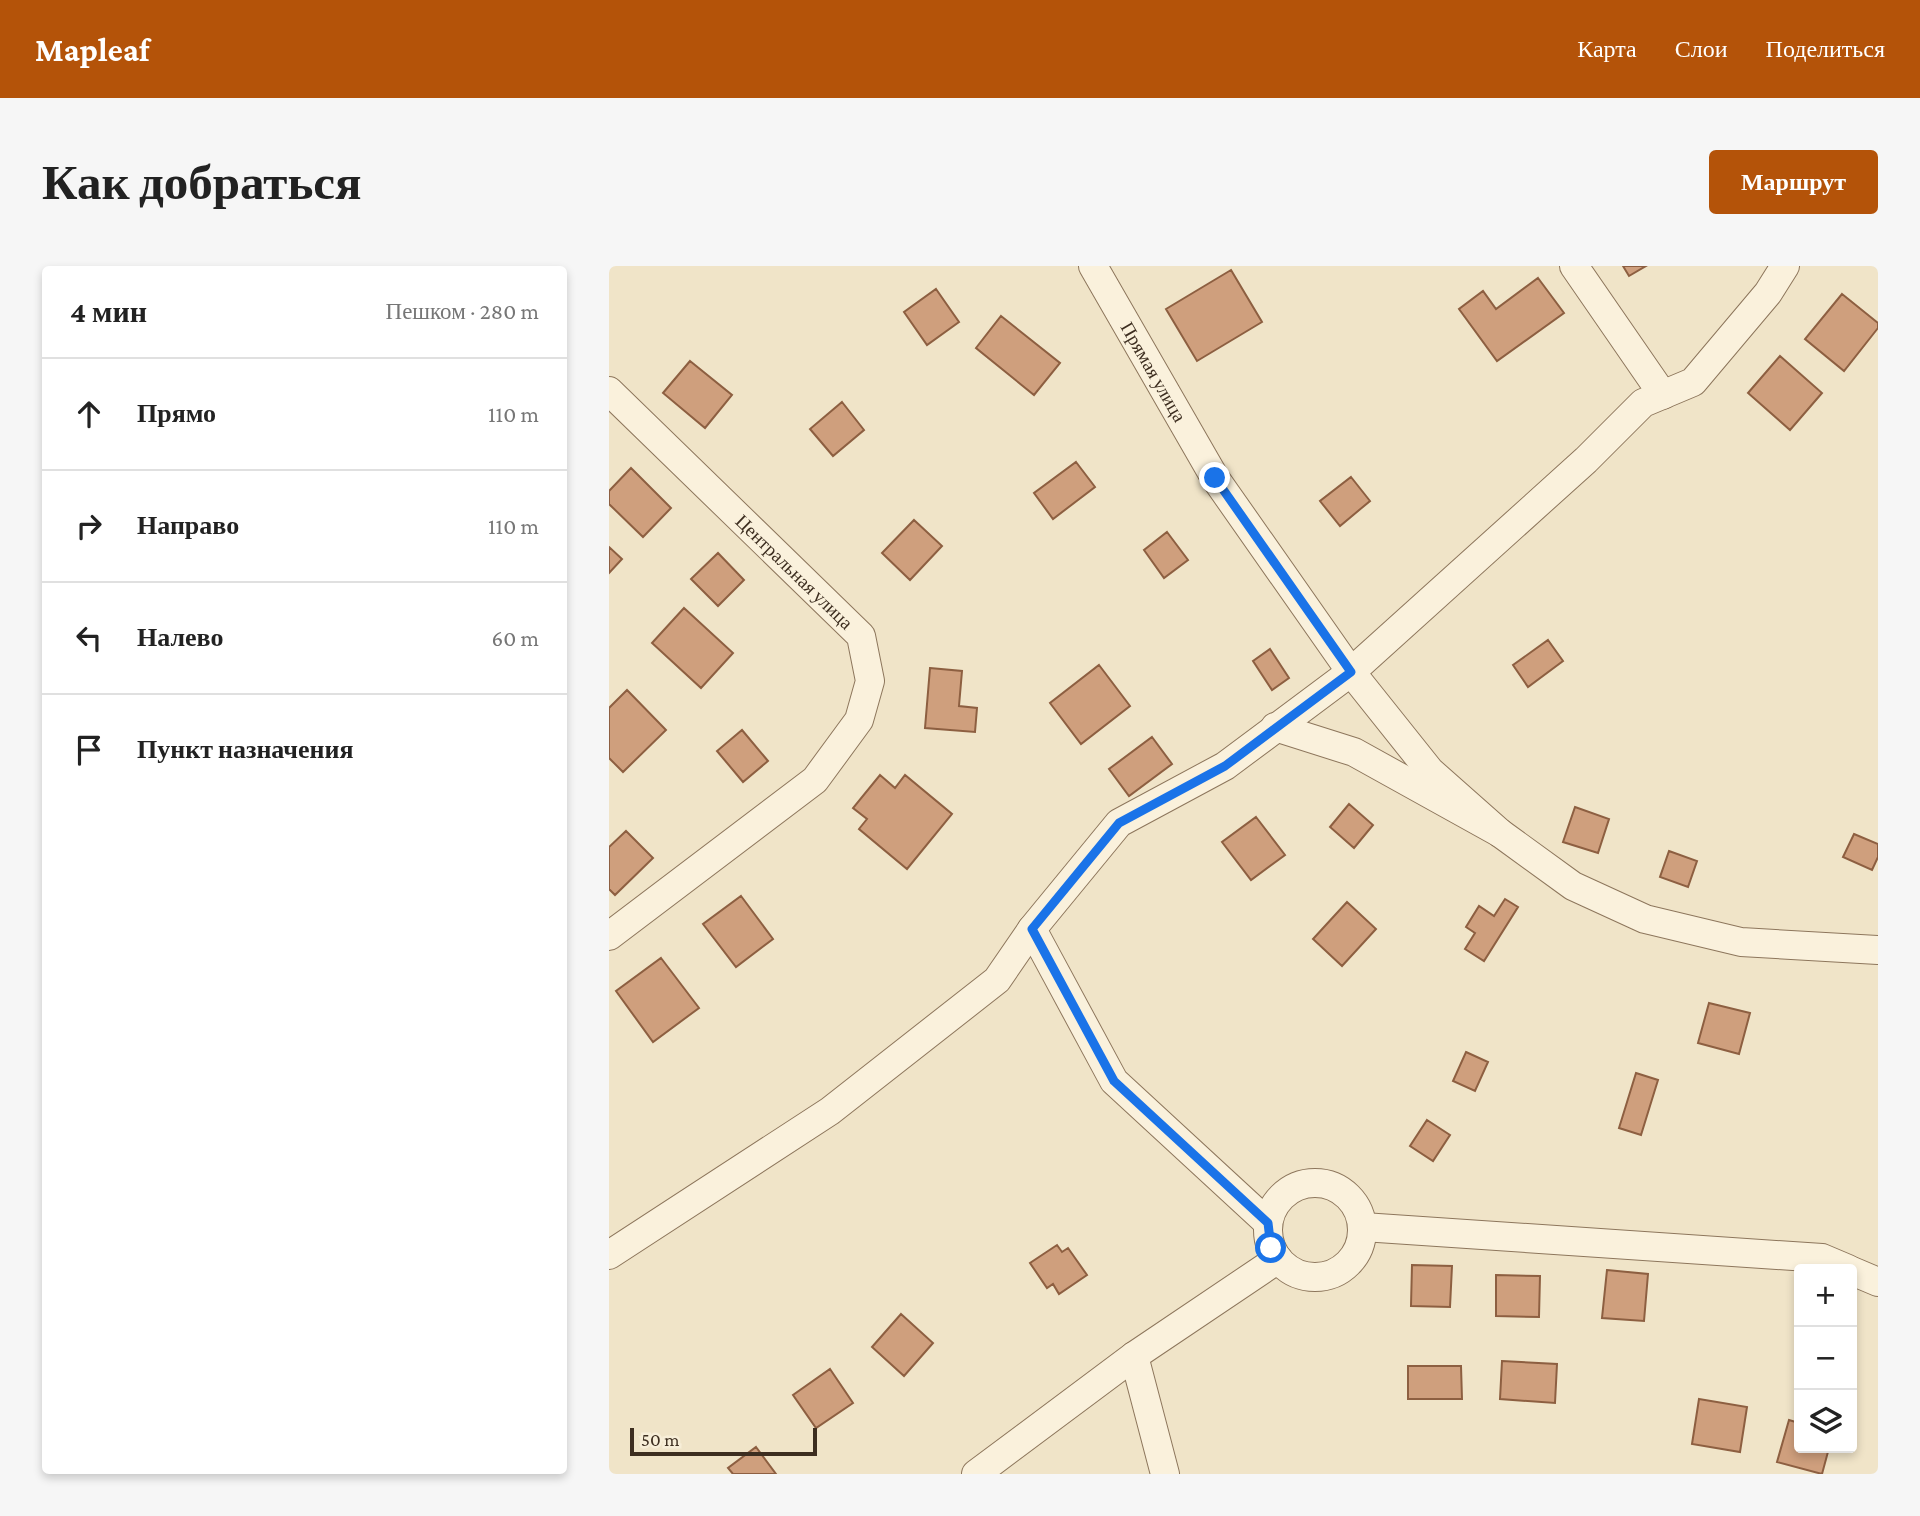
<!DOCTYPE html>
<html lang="ru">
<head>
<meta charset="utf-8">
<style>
	:root { --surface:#fff; --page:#f6f6f6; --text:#222; --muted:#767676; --line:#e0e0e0; --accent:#b45309 }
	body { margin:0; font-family:"Crimson Pro",serif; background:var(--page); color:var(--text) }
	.controls { position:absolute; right:21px; bottom:21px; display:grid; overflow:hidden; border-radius:7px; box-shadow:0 4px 10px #0003 }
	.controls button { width:63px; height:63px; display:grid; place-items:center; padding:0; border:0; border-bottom:2px solid var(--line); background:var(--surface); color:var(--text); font:35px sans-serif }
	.scale { position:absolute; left:21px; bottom:18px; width:187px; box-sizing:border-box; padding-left:7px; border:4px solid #3d2e20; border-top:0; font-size:19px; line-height:24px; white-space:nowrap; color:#3d2e20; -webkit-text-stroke:5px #f7eed8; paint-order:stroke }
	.stop { position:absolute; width:21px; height:21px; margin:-16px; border:5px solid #1a73e8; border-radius:50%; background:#fff }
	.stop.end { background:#1a73e8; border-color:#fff; box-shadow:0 2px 7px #0008 }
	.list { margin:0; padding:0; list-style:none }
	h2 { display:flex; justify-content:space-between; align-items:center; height:91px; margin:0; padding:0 28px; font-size:30px }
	h2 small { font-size:23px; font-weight:400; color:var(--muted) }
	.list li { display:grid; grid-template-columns:46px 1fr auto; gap:21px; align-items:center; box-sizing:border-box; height:112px; padding:0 28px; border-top:2px solid var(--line) }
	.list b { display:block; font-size:26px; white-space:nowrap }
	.list em { font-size:23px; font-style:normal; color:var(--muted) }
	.icon { flex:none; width:38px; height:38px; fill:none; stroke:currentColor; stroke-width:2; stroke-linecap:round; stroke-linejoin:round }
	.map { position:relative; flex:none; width:1269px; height:1208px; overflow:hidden; border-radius:7px }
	header { display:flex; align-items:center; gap:42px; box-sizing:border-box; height:98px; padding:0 35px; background:var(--accent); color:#fff }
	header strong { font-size:33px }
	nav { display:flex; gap:38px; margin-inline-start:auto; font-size:24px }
	.intro { display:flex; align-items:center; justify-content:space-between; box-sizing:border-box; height:168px; padding:0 42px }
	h1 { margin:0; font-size:49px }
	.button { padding:18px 32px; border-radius:7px; background:var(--accent); color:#fff; font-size:24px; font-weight:700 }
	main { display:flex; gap:42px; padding:0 42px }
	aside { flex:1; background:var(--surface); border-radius:7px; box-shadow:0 4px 10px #0003 }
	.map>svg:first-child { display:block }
	.building { fill:#cf9f7d; stroke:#8d5f41; stroke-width:2 }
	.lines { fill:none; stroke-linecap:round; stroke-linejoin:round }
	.minor-casing { stroke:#8d765c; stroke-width:30 }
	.minor { stroke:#faf1dc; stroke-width:28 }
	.route { stroke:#1a73e8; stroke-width:9 }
	.labels { text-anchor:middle; stroke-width:7; stroke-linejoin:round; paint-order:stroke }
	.street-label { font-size:19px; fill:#3d2e20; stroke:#f7eed8 }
</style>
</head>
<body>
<header>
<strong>Mapleaf</strong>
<nav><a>Карта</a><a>Слои</a><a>Поделиться</a></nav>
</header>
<div class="intro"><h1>Как добраться</h1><a class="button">Маршрут</a></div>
<main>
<aside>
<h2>4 мин<small>Пешком · 280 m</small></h2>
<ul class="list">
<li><svg class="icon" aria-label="ahead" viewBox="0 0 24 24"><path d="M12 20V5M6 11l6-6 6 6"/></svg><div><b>Прямо</b></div><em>110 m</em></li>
<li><svg class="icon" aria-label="right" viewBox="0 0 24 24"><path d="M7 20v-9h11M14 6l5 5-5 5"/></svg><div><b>Направо</b></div><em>110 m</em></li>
<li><svg class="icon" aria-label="left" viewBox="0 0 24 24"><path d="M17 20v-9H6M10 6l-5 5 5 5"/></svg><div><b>Налево</b></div><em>60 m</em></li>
<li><svg class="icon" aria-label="arrive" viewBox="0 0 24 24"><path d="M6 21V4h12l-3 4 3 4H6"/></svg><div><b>Пункт назначения</b></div></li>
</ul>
</aside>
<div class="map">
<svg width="1269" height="1208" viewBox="0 0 1269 1208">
	<rect width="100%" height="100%" fill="#f0e4c8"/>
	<path class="building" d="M1014,0H1037L1020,10Z
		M622,4L653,56L588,95L557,43Z
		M929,12L955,47L888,95L850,43L874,25L887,43Z
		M327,23L350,56L318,79L295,46Z
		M1233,28L1269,57V62L1235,105L1196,73Z
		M392,50L451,97L425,129L367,82Z
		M1171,90L1213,127L1181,164L1139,127Z
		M81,95L123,129L96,162L54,127Z
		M233,136L255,164L224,190L201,163Z
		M467,196L486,221L444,253L425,227Z
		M22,202L62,242L34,271L0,238V225Z
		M742,211L761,235L731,260L711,235Z
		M305,254L333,280L301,314L273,287Z
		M558,266L579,294L555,312L535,284Z
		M0,281L13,293L0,307Z
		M109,287L135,314L109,340L82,313Z
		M75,342L124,387L92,422L43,377Z
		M939,374L954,395L919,421L904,399Z
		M661,383L680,412L663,424L644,395Z
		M490,399L521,440L472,478L441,437Z
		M321,402L353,405L350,440L368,442L366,466L316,462Z
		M18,424L57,464L14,506L0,492V442Z
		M133,464L159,495L134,516L108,485Z
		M543,471L563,498L520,530L500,503Z
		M271,509L286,522L296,509L343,548L298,603L250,563L258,553L244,542Z
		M740,538L764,559L745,582L721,561Z
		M966,541L1000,553L989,587L954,576Z
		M647,551L676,589L642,614L613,576Z
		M17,565L44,592L6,629L0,623V581Z
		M1245,568L1269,578V591L1263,604L1234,591Z
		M1060,585L1088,595L1079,621L1051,611Z
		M132,630L164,673L127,701L94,658Z
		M896,633L909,641L875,695L856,683L866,667L857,661L870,640L885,650Z
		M738,636L767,663L733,700L704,673Z
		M52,692L90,742L44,776L7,725Z
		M1100,737L1141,747L1130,788L1089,777Z
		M857,786L879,796L866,825L844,815Z
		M1027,807L1049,814L1032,869L1010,862Z
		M818,854L841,869L824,895L801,880Z
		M448,979L453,986L459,982L478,1009L450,1028L444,1018L438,1022L421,997Z
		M803,999L843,1000L841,1041L802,1040Z
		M998,1004L1039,1008L1035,1055L993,1052Z
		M887,1009L931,1010L930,1051L887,1050Z
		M292,1048L324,1077L295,1110L263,1081Z
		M893,1095L948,1098L946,1137L891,1133Z
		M799,1100H852L853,1133H799Z
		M221,1103L244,1137L207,1162L184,1129Z
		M1090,1133L1138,1141L1131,1186L1083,1178Z
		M1180,1154L1190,1157V1182H1220L1213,1208L1168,1196Z
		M147,1181L167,1208H124L119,1202Z"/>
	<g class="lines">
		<g class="minor-casing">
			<g id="minor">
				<path id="s1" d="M484,0L606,212L742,406L821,505L891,567"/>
				<path d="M965,0L1054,129"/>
				<path id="s2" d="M0,125L252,370L261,415L250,454L206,514L0,670"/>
				<path d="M666,461L745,486L891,567L964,620L1036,653L1132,676L1269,684"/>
				<path d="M423,663L505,815L659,957"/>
				<circle cx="706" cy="964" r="47"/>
				<path d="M754,961L1213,992L1239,1003"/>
				<path d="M0,989L221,845L388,714L423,663L510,557L616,500L742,406L977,194L1034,137L1084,116L1159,27L1176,0"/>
				<path d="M1243,1005L1269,1016"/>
				<path d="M525,1090L556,1208"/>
				<path d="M367,1208L525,1090L669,993"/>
			</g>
		</g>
		<use href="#minor" class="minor"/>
	</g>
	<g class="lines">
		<path class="route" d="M606,212L742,406L616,500L510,557L423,663L505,815L659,957L662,982"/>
	</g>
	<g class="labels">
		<g class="street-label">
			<text dy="7" stroke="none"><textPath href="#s1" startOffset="122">Прямая улица</textPath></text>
			<text dy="7" stroke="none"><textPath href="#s2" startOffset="259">Центральная улица</textPath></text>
		</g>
	</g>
</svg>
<div class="controls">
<button>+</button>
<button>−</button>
<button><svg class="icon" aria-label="layers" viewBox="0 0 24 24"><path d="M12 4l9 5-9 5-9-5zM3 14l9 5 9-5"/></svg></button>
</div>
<div class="scale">50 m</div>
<div class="stop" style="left:662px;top:982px"></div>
<div class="stop end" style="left:606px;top:212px"></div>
</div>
</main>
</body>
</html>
